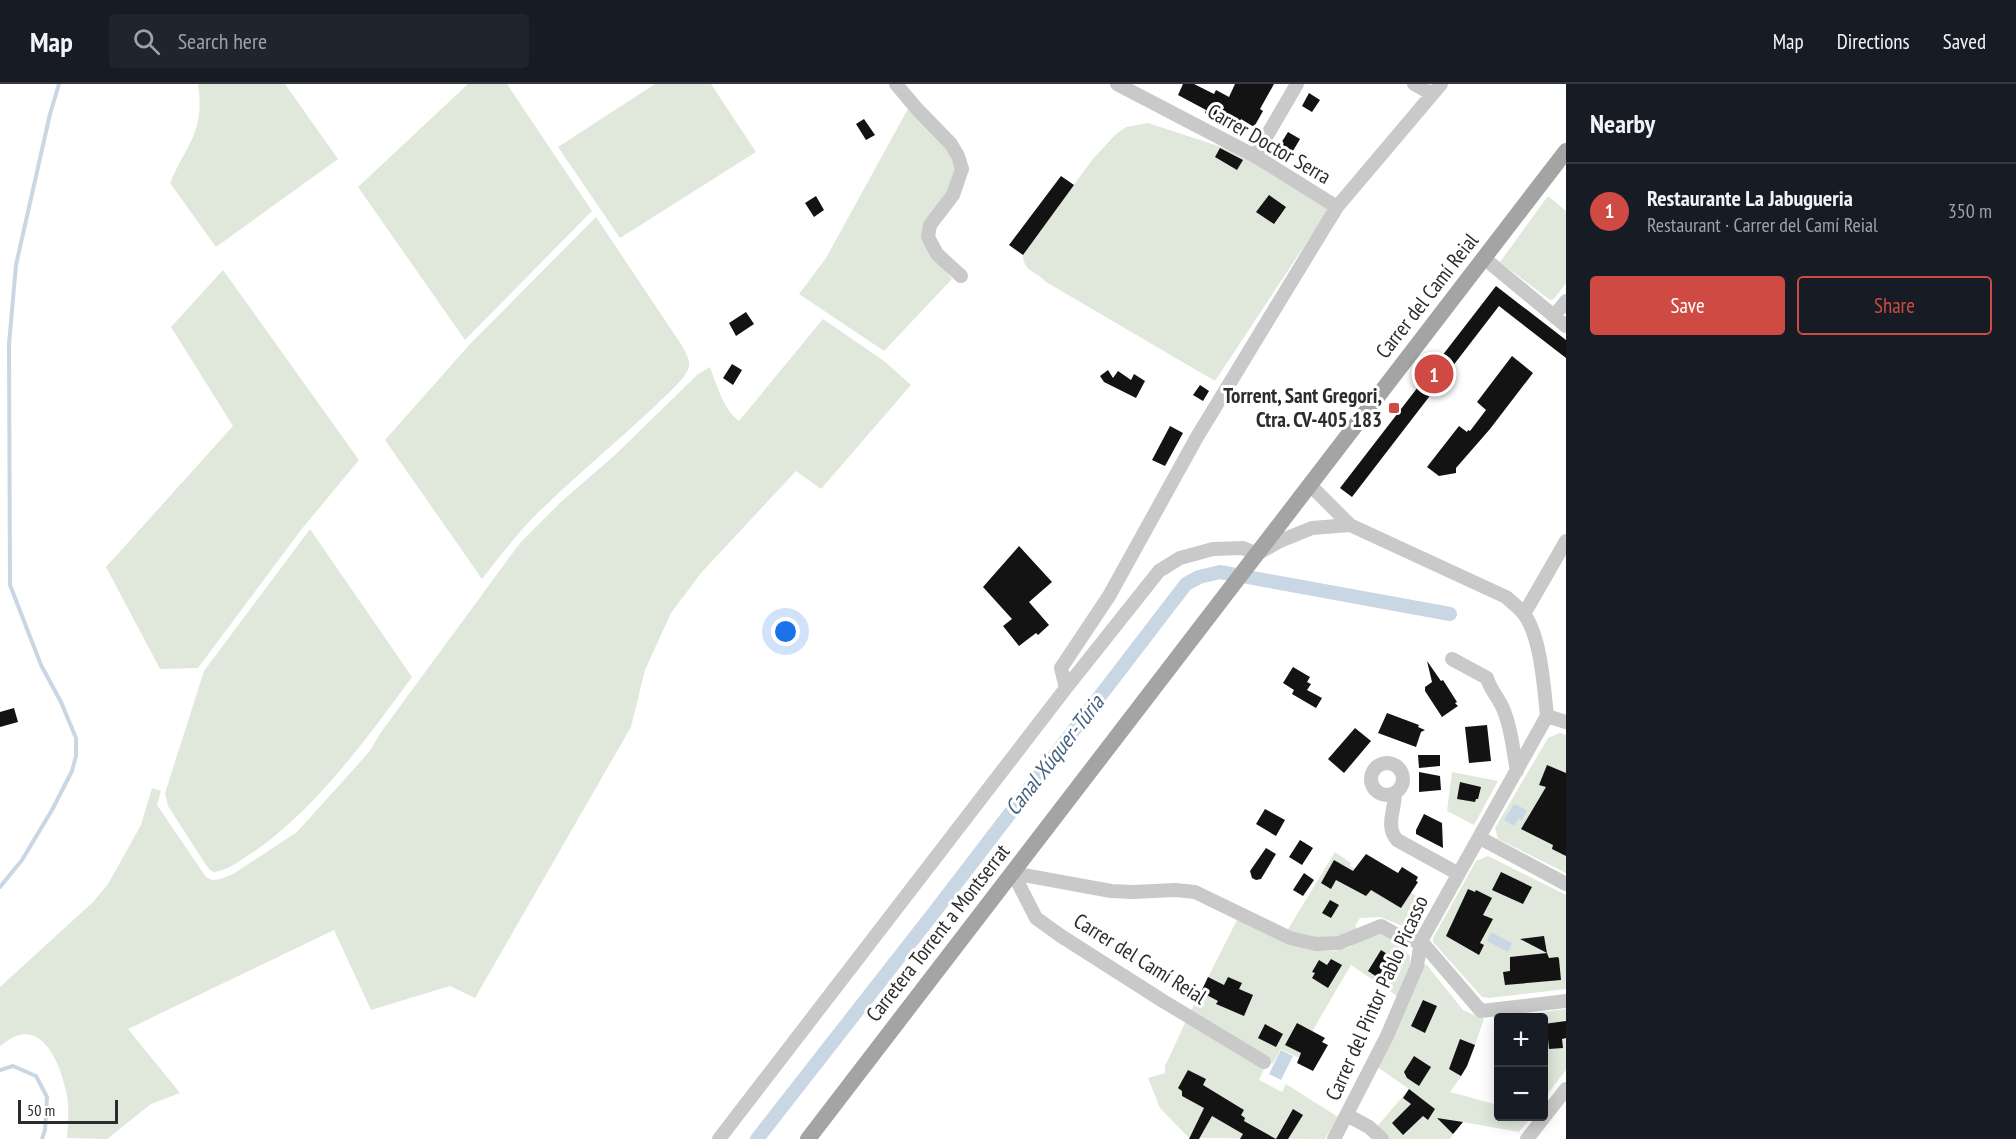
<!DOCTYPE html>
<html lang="en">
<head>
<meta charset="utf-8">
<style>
	:root { --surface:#171b24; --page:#20242c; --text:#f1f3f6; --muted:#9ea1a6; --line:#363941; --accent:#ce4a42 }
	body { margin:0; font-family:"PT Sans Narrow",sans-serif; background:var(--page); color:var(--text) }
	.controls { position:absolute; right:18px; bottom:18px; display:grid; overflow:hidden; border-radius:6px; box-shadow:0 3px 15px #0003 }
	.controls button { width:54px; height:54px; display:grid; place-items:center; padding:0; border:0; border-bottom:2px solid var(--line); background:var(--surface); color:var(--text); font:30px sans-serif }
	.scale { position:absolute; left:18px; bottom:15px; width:100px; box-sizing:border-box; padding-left:6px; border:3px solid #2c2c2c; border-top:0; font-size:16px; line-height:21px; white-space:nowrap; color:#2c2c2c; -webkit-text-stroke:4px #fff; paint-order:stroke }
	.you { position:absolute; left:786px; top:548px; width:21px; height:21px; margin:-15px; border:4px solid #fff; border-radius:50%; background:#1a73e8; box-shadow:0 0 0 9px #1a73e833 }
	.badge { display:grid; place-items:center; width:39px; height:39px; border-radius:50%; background:var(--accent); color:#fff; font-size:20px; font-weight:700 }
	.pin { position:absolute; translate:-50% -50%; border:3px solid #fff; box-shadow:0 2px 6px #0006 }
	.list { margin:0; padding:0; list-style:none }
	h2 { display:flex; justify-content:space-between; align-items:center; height:78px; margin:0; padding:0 24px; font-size:26px }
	h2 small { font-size:20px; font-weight:400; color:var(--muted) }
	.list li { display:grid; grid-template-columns:39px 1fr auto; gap:18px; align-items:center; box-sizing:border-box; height:96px; padding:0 24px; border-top:2px solid var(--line) }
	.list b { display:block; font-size:22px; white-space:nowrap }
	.list p { margin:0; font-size:20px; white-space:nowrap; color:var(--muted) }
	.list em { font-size:20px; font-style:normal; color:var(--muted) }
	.actions { display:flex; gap:12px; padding:18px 24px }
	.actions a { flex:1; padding:14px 0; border:2px solid var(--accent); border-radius:6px; text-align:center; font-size:21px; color:var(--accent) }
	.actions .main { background:var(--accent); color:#fff }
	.icon { flex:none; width:33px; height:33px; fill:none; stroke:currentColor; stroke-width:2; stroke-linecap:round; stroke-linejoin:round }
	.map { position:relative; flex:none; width:1566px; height:1055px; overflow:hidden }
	header { display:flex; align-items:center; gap:36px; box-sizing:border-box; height:84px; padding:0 30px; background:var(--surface); border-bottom:2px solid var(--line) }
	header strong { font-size:28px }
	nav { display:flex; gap:33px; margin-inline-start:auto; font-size:21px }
	.search { width:420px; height:54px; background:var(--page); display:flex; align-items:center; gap:15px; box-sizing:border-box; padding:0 21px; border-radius:6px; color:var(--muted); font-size:22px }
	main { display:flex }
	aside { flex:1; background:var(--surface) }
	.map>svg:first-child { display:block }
	.green { fill:#e0e8db }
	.water { fill:#c9d7e5 }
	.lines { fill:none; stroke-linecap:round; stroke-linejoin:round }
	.stream { stroke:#c9d7e5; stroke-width:4 }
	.canal { stroke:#c9d7e5; stroke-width:14 }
	.building { fill:#131313 }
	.minor { stroke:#c9c9c9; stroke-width:14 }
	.major { stroke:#a4a4a4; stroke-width:16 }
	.poi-dot { fill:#ce4a42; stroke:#fff; stroke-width:2 }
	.labels { text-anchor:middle; stroke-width:6; stroke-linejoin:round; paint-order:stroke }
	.street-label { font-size:21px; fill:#2c2c2c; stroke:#fff }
	.poi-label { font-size:21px; font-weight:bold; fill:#2c2c2c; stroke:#fff; text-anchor:end }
	.water-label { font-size:22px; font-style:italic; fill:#456283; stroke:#fff }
</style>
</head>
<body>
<header>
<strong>Map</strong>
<div class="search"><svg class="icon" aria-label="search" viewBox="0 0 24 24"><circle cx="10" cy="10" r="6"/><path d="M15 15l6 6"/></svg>Search here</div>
<nav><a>Map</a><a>Directions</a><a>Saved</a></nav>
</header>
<main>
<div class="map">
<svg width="1566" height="1055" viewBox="0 0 1566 1055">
	<rect width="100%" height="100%" fill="#fff"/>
	<path class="green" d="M198,0H285L338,75L216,163L170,99C187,59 205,49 198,0Z
		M468,0H507L592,127L465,256L358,103Z
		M655,0H711L756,68L620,154L558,63Z
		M909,23C922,36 958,67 957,86C957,98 934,128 927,139L937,176L952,195L884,267L799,210L826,174Z
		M1148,39L1252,73L1330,123L1215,297L1046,198C1037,187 1023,188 1023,171L1092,76L1115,51L1126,43Z
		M1548,112L1566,127V199L1554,215L1550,216L1500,178Z
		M596,133L681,260C685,268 692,277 688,286C681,299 665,312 654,323C618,357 580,388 545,422C521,444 502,470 482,495L385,356L470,260Z
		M223,186L359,376L301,446L198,584L160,585L106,483L233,342L171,243Z
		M823,235L884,277L911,301L821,405L796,387L701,489L671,529L645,586L631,643L475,914L450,902L371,926L334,846L128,945L180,1009L151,1020L107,1055L67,1054C68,1038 70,1018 65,1003C60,982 45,941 16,952C10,954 5,959 0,962V903L93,818L108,800L141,741L152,704L161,707L157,721L206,793L212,796L220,795L233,790L297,748L370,667L379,651L520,459L562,417L615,371L698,290L710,283C717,301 723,325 739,337Z
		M310,445L412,593C368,653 310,733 247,772C237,779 227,786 214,788L210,786L204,778L168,722L165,709L204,587Z
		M1560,649L1566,651V789L1498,755L1495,744L1548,654Z
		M1452,688L1498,697L1474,741L1447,727Z
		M1335,768L1351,779L1350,782L1380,799L1384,793L1430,820L1418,840L1410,845L1380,833L1360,834L1355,842L1358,845L1333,859L1285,850Z
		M1488,772L1566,811V905L1489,914L1482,913L1433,858V854L1476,777Z
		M1238,834L1318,866L1336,867L1350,863L1368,849L1380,848L1402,863L1410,872V880L1397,912L1351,881L1317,939L1299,974L1281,965L1273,980L1189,931Z
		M1423,880L1427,881L1463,926L1484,935L1467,984L1450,1008L1498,1021V1032L1531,1033L1519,1048L1463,1038L1450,1055H1386L1375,1045L1409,1005L1376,982Z
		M1566,925V986L1546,1012L1544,991V934L1536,933L1535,929Z
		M1186,937L1265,983L1259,996L1282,1008L1286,1000L1338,1033L1325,1055L1189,1054L1160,1024L1148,994L1165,989V982Z"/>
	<path class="water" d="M1514,720L1527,726L1522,736L1518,735L1514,742L1504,736Z
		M1491,848L1512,859L1508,868L1487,857Z
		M1281,966L1293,972L1281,996L1269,990Z"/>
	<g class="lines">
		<path class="stream" d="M0,803L22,776L52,726L72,687L76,672V654L61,618L41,581L10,501L9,260L16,181L50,30L59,0
			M0,986L13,982L36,992L47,1013L45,1046L42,1055"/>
		<path class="canal" d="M757,1055L936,826L1186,500L1199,493L1220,488L1450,530"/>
	</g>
	<path class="building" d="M1183,0H1194L1214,10L1216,6L1229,13L1235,0H1274L1260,25L1263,27L1254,43L1241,35L1237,44L1205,29L1206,26L1178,11Z
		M1309,9L1320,16L1312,28L1302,22Z
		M864,35L875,51L866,56L856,40Z
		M1288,48L1300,55L1290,72L1278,64Z
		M1220,64L1243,76L1237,86L1215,73Z
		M1061,92L1074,101L1023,171L1009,161Z
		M1269,111L1286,123L1274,140L1256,128Z
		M816,112L824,126L814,133L805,119Z
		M1496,202L1566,256V274L1499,222L1352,413L1340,404Z
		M746,228L754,240L736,252L729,239Z
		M1512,272L1533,289L1490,345L1456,384V389L1439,392L1427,383L1459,342L1467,348L1468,346L1470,347L1486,326L1477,318Z
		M732,280L742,286L733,301L723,294Z
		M1108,286L1113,294L1118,287L1131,296L1134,290L1145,297L1136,314L1104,298L1100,292Z
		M1200,301L1209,307L1203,317L1193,311Z
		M1170,342L1183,349L1165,382L1152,376Z
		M1019,462L1052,498L1029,518L1049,541L1038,551L1036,549L1019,562L1003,542L1012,535L983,503Z
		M1427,577L1441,597L1443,596L1457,618L1455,619L1458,622L1442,633L1425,607V603L1432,598Z
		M1293,583L1310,593L1307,598L1311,600L1307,606L1322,614L1316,624L1292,610L1294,606L1283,599Z
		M14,624L18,638L0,643V628Z
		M1387,629L1419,641L1418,643L1425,646L1421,648L1416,663L1378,649Z
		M1487,641L1491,677L1469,679L1465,643Z
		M1355,644L1371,657L1344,689L1328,675Z
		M1418,671H1440V682L1419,684Z
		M1547,681L1566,689V772L1552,765L1553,761L1521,745L1546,703L1539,701Z
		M1419,688L1440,692L1441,706L1419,708Z
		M1460,698L1481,703L1478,715H1476L1475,718L1457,715Z
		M1265,725L1285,736L1276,752L1256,740Z
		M1424,730L1442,739L1443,764L1416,750V746Z
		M1300,756L1313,764L1302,781L1289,773Z
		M1266,764L1276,770L1261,795L1256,796L1252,794L1250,787Z
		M1366,770L1398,789L1402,783L1418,793L1416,797L1418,798L1401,824L1371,806L1366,812L1336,796L1331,805L1321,799L1334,776L1353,787Z
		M1501,788L1532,803L1523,820L1492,806Z
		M1304,789L1314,796L1303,812L1293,806Z
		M1468,805L1475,808L1476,806L1492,814L1483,831L1493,835L1480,859L1484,861L1479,871L1446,852Z
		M1330,816L1339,821L1331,834L1322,829Z
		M1544,852L1547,869L1520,855Z
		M1381,866L1395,875L1383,894L1382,893L1380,895L1368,887Z
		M1547,869L1549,874L1558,873L1559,875L1561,896L1505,901L1503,888L1510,887V873Z
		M1331,875L1342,881L1328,904L1312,894L1315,889L1312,888L1319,876L1327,881Z
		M1208,893L1224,901L1228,893L1242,899L1239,905L1253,911L1244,932L1216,920L1218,917L1201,908Z
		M1423,916L1437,922L1425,949L1411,942Z
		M1566,937V954L1562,955L1563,964L1549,965L1548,955H1545L1544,940Z
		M1297,939L1325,954L1322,958L1328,961L1313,987L1297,979L1301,969L1285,961Z
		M1265,940L1283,950L1276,963L1258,954Z
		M1460,955L1475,961L1467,982L1461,992L1449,985Z
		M1414,972L1431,983L1419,1002L1407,994L1404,988Z
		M1188,986L1206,995L1203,1001L1244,1026L1241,1031L1245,1034L1244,1037L1276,1055L1293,1025L1303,1031L1288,1055H1240L1243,1050L1212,1032L1199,1055H1189L1204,1024L1182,1012V1007L1178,1004Z
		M1409,1005L1435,1025L1428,1036L1423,1032L1403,1051L1392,1039L1411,1020L1403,1014Z
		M1437,1034L1463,1038L1453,1050Z"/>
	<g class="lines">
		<path class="minor" d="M896,0L917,25L951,60L958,72L962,85L953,111L930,141L928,153L937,170L961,192
			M1117,0L1255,72L1337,123
			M1414,0L1432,10
			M1255,72L1297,0
			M1484,174L1566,242
			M1554,232L1566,217
			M1310,401L1350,441L1506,513C1512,518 1519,524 1524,530C1541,553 1544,604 1547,632
			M1524,530L1566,457
			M1452,575L1487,594C1490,606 1500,615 1504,627C1512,646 1513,668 1517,687
			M1066,604L1061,584L1109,512L1197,353L1324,144L1337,123L1441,0
			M1547,632L1566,638
			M1371 695a16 16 0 1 1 32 0a16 16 0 1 1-32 0Z
			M1395,709C1395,726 1385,742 1397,756L1457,789
			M1480,754L1566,800
			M1013,789L1111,807L1133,808L1175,806L1195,808L1290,854L1316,860L1339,859L1381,842C1395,849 1405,858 1421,857
			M1013,789L1036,834L1061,852L1163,917L1264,978
			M1421,857L1481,927L1566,917
			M1347,1031L1369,1043L1382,1055
			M719,1055L1066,604L1159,487L1180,474L1213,465L1243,464L1257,470L1280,457L1312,444L1350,441
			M1334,1055L1387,952L1417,882L1421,857L1547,632
			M1527,1055L1566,1005"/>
		<path class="major" d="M808,1055L1566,67"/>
	</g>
	<rect class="poi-dot" x="1388" y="318" width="12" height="12" rx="3"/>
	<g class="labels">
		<g class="street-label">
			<text transform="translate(1269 60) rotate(30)" y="7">Carrer Doctor Serra</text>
			<text transform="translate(1427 212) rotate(-52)" y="7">Carrer del Camí Reial</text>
			<text transform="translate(938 849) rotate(-52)" y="7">Carretera Torrent a Montserrat</text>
			<text transform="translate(1140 875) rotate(32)" y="7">Carrer del Camí Reial</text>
			<text transform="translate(1377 914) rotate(-66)" y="7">Carrer del Pintor Pablo Picasso</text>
		</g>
		<g class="poi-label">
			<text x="1382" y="319">Torrent, Sant Gregori,<tspan x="1382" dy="24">Ctra. CV-405 183</tspan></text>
		</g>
		<g class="water-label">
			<text transform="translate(1054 671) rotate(-52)" y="8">Canal Xúquer-Túria</text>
		</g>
	</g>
</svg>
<div class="controls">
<button>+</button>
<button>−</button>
</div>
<div class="scale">50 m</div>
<div class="you"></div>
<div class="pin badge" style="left:1434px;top:290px">1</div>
</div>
<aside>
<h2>Nearby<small></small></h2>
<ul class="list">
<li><span class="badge">1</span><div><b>Restaurante La Jabugueria</b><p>Restaurant · Carrer del Camí Reial</p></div><em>350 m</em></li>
</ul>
<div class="actions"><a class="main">Save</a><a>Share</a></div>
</aside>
</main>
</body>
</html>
